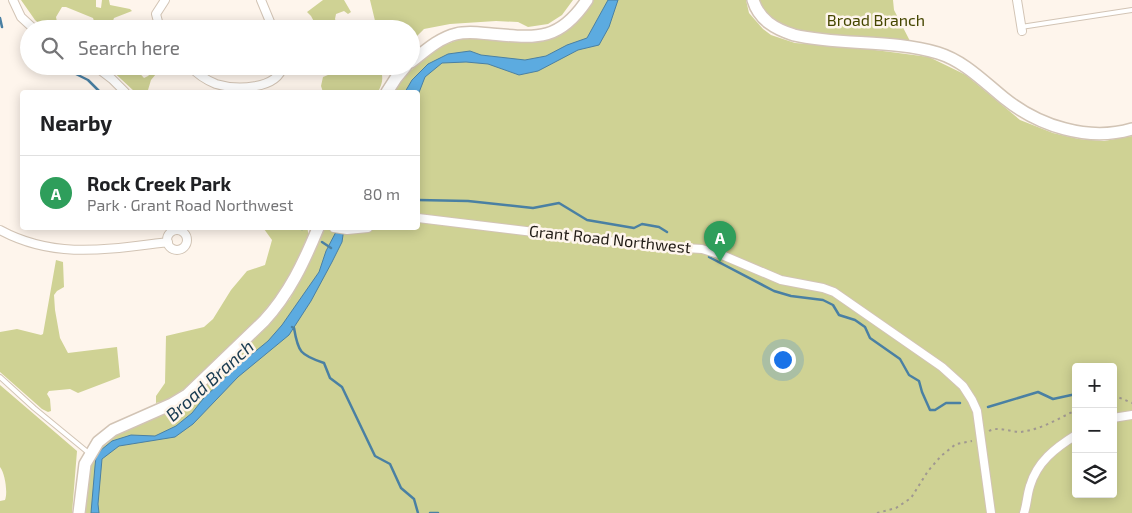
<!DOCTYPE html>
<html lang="en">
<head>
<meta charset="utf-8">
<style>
	:root { --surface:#fff; --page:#f2f2f2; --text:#202124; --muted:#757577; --line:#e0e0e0; --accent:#2563eb }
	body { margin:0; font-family:"Exo 2",sans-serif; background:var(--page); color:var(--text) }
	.controls { position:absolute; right:15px; bottom:15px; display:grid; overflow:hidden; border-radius:5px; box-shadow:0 2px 12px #0003 }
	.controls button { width:45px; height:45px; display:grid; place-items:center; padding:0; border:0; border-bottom:1px solid var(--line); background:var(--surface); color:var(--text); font:25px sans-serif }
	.you { position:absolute; left:782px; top:359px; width:18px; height:18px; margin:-12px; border:4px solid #fff; border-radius:50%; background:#1a73e8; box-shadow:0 0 0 8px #1a73e833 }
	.badge { display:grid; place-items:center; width:32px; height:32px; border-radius:50%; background:var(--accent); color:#fff; font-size:16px; font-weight:700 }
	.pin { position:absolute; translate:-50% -41px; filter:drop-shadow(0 1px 2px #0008) }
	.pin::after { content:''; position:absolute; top:26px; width:18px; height:15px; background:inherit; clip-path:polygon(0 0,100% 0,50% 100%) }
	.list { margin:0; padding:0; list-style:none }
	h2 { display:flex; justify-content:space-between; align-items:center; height:65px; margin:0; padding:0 20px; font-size:21px }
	h2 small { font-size:16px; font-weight:400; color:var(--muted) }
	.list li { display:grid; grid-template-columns:32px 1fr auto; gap:15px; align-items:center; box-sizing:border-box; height:75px; padding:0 20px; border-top:1px solid var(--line) }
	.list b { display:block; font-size:19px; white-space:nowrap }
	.list p { margin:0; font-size:16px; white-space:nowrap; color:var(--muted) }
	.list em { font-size:16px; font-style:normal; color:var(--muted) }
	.icon { flex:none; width:28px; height:28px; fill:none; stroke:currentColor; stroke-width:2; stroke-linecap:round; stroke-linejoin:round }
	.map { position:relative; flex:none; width:1132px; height:513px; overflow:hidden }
	.search { position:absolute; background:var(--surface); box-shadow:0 2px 12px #0003; left:20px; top:20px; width:400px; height:55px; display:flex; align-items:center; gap:12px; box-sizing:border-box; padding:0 18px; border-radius:28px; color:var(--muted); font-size:19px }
	.panel { position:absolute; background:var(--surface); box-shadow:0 2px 12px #0003; left:20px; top:90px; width:400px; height:140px; border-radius:5px }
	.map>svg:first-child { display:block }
	.green { fill:#cfd294; fill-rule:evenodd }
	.water { fill:#5cabe0; stroke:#4a80a3 }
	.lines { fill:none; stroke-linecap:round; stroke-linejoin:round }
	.stream { stroke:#4a80a3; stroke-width:2.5 }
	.service-casing { stroke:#d2c4b5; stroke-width:6 }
	.minor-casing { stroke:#d2c4b5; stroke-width:10 }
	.secondary-casing { stroke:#d2c4b5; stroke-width:14 }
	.path { stroke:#a09891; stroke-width:2; stroke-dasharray:2.5 4; stroke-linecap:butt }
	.service { stroke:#fff; stroke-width:4 }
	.minor { stroke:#fff; stroke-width:8 }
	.secondary { stroke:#fff; stroke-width:11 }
	.labels { text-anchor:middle; stroke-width:5; stroke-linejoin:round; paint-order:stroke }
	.park-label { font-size:16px; fill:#454600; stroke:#fef5ec }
	.street-label { font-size:16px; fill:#201b15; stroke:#fef5ec }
	.water-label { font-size:18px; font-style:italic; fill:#183a50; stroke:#fef5ec }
</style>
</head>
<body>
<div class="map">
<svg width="1132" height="513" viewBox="0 0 1132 513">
	<rect width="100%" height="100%" fill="#fef5ec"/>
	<path class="green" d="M21,0H96V7L101,8L102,0H99H109L110,5L130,9L132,11L114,18L110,29H93L94,21L93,18L66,7H62L56,17L57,22L67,29H45L35,20Z
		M323,0H344L351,12L348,14L344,11L336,14L335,19L339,29H318L311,16L307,12Z
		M370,0H573L562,15L548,24L528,27L518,22L496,21L450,24L424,29L411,42V29H377Z
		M592,0H746L749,13L763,29L771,35L795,43L852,47L929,57L966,75L1020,120L1053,133L1079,139L1104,141L1132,136V513H83L87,473L96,449L116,434L142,423L239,352L290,299L323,228H418V92H393L403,77L439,47L471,35L506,41L535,42L553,38L579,18ZM1076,367H1113V494H1076Z
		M757,0H893L894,10L911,43L821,38L771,23Z
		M107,66H133L144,78L148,76L157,67L159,66L161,68L151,80L148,90L150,92H135Z
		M329,66H379C384,77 383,82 378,92H323L321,86L323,77L328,75Z
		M258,228H307C311,237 303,247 299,256C294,266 290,277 284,286C265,313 188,399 156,403V396L165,383L166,336L204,327L213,319L231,290L247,271L265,265L272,240L264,229Z
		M56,260L63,262L64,287L57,291L54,295L55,310L60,338L68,353L117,347L120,377L78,393L70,389L49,391L47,394L50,399L51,411L48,412L42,409L0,372V332L17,329L41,335L43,334Z
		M0,385L77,451L72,513H0V501L5,500C8,493 5,473 0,467Z"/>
	<path class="water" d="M608,0H618L609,27L599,45L578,50L538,71L519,75L488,64L466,62L442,63L425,77L418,95V92H405L412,80L428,64L448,54L470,51L481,55L525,60L546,56L567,45L587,38Z
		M338,228H344L342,242L332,262L311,301L289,335L238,377L193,424L175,437L119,446L102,459L98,504L99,513H91L95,466L96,457L101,450L112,441L131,435L155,436L176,426L192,413L203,399L235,368L268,341L282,325L319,272L326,251Z"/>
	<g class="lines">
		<path class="stream" d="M0,18L2,27
			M60,66L88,80L100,92
			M418,200L468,201L533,208L559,203L587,220L634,228L642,224L659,227L667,232
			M302,228V229
			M322,242L331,248
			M709,257L774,291L791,296L823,300L833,305L839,315L855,320L865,327L870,338L900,359L909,375L919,381L922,392L930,410H935L946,403H960
			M292,327L294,328C298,352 300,355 324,363L330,378L342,387L375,456L390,464L401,488L414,499L418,513
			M988,407L1038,392L1053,399L1076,394
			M430,513H438"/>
		<g class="service-casing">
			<path id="service" d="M1021,27L1132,10
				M0,377L34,408L90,454"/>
		</g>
		<g class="minor-casing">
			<path id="minor" d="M13,0L21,17L34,29
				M261,0L273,29
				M1017,0L1022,31
				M160,29L156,14L165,0
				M95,66L112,79L125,92
				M190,66C197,74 206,80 216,84C236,90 277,90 283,66
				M418,218L650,246L702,249L722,255L781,280L823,288L834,292L942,367L963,386L972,400L977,411L991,513
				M334,228L347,230L368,228
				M0,230C55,260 109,249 168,242
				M167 240a10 10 0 1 1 20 0a10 10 0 1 1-20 0Z
				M1113,418L1132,415
				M1024,513C1027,504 1027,495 1030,486C1037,462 1055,448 1076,435"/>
		</g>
		<g class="secondary-casing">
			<path id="secondary" d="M753,0C759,20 775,29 794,35C841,46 891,39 938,53C964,61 983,81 1004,98C1039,126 1088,142 1132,129
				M411,62C425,51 439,38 456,34C468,31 479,33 491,34C536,38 559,42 587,0
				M387,92L396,78L406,66
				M79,513L85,464L98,442L113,430L172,404L187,395L264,321C289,294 304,262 318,228"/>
		</g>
		<path class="path" d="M1113,397H1118L1132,403
			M989,431C998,426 1010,432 1020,432C1040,430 1058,419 1076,410
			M877,513L896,508L911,498L928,471L941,456L956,444L972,441"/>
		<use href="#service" class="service"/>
		<use href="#minor" class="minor"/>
		<use href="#secondary" class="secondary"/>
	</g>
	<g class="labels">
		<g class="park-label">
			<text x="876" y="26">Broad Branch</text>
		</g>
		<g class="street-label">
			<text transform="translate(610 239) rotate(6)" y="6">Grant Road Northwest</text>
		</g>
		<g class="water-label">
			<text transform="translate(210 381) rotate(-42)" y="6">Broad Branch</text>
		</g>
	</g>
</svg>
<div class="controls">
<button>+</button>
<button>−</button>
<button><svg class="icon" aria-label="layers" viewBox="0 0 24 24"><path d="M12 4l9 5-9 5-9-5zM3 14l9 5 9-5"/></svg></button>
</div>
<div class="you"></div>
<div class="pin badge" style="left:720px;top:262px;background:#2e9e5b">A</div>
<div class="search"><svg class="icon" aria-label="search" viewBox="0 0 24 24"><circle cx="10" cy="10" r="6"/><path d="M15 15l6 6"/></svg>Search here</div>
<section class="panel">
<h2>Nearby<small></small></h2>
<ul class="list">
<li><span class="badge" style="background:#2e9e5b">A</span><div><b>Rock Creek Park</b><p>Park · Grant Road Northwest</p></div><em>80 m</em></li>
</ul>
</section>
</div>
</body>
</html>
